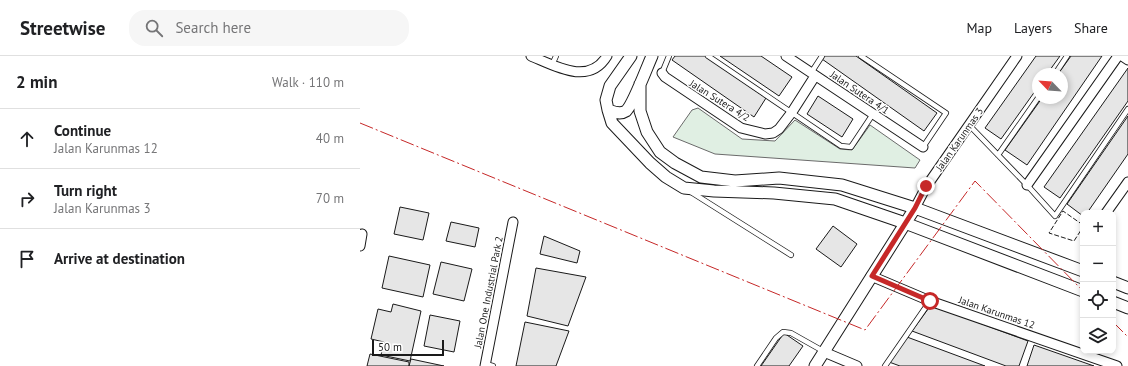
<!DOCTYPE html>
<html lang="en">
<head>
<meta charset="utf-8">
<style>
	:root { --surface:#fff; --page:#f6f6f6; --text:#202124; --muted:#757577; --line:#e0e0e0 }
	body { margin:0; font-family:"PT Sans",sans-serif; background:var(--page); color:var(--text) }
	.controls { position:absolute; right:12px; bottom:12px; display:grid; overflow:hidden; border-radius:8px; box-shadow:0 2px 6px #0003 }
	.controls button { width:36px; height:36px; display:grid; place-items:center; padding:0; border:0; border-bottom:1px solid var(--line); background:var(--surface); color:var(--text); font:20px sans-serif }
	.compass { position:absolute; left:672px; top:12px; width:36px; height:36px; border-radius:50%; background:var(--surface); box-shadow:0 2px 6px #0003; rotate:295deg }
	.scale { position:absolute; left:12px; bottom:10px; width:72px; box-sizing:border-box; padding-left:4px; border:2px solid #1a1a1a; border-top:0; font-size:11px; line-height:14px; white-space:nowrap; color:#1a1a1a; -webkit-text-stroke:3px #fff; paint-order:stroke }
	.stop { position:absolute; width:12px; height:12px; margin:-9px; border:3px solid #c62828; border-radius:50%; background:#fff }
	.stop.end { background:#c62828; border-color:#fff; box-shadow:0 1px 4px #0008 }
	.list { margin:0; padding:0; list-style:none }
	h2 { display:flex; justify-content:space-between; align-items:center; height:52px; margin:0; padding:0 16px; font-size:17px }
	h2 small { font-size:13px; font-weight:400; color:var(--muted) }
	.list li { display:grid; grid-template-columns:26px 1fr auto; gap:12px; align-items:center; box-sizing:border-box; height:60px; padding:0 16px; border-top:1px solid var(--line) }
	.list b { display:block; font-size:15px; white-space:nowrap }
	.list p { margin:0; font-size:13px; white-space:nowrap; color:var(--muted) }
	.list em { font-size:13px; font-style:normal; color:var(--muted) }
	.icon { flex:none; width:22px; height:22px; fill:none; stroke:currentColor; stroke-width:2; stroke-linecap:round; stroke-linejoin:round }
	.map { position:relative; flex:none; width:768px; height:310px; overflow:hidden }
	header { display:flex; align-items:center; gap:24px; box-sizing:border-box; height:56px; padding:0 20px; background:var(--surface); border-bottom:1px solid var(--line) }
	header strong { font-size:19px }
	nav { display:flex; gap:22px; margin-inline-start:auto; font-size:14px }
	.search { width:280px; height:36px; background:var(--page); display:flex; align-items:center; gap:10px; box-sizing:border-box; padding:0 14px; border-radius:16px; color:var(--muted); font-size:15px }
	main { display:flex }
	aside { flex:1; background:var(--surface) }
	.map>svg:first-child { display:block }
	.green { fill:#e0efe3; stroke:#6a6a6a }
	.building { fill:#e6e6e6; stroke:#1a1a1a }
	.lines { fill:none; stroke-linecap:round; stroke-linejoin:round }
	.service-casing { stroke:#1a1a1a; stroke-width:6 }
	.minor-casing { stroke:#1a1a1a; stroke-width:11 }
	.tertiary-casing { stroke:#1a1a1a; stroke-width:13 }
	.service { stroke:#fff; stroke-width:4.5 }
	.minor { stroke:#fff; stroke-width:9 }
	.tertiary { stroke:#fff; stroke-width:11 }
	.fence { stroke:#1a1a1a; stroke-width:1; stroke-dasharray:5 2; stroke-linecap:butt }
	.power { stroke:#c62828; stroke-width:1; stroke-dasharray:14 3 2 3; stroke-linecap:butt }
	.route { stroke:#c62828; stroke-width:5 }
	.labels { text-anchor:middle; stroke-width:3; stroke-linejoin:round; paint-order:stroke }
	.street-label { font-size:10px; fill:#1a1a1a; stroke:#fff }
</style>
</head>
<body>
<header>
<strong>Streetwise</strong>
<div class="search"><svg class="icon" aria-label="search" viewBox="0 0 24 24"><circle cx="10" cy="10" r="6"/><path d="M15 15l6 6"/></svg>Search here</div>
<nav><a>Map</a><a>Layers</a><a>Share</a></nav>
</header>
<main>
<aside>
<h2>2 min<small>Walk · 110 m</small></h2>
<ul class="list">
<li><svg class="icon" aria-label="ahead" viewBox="0 0 24 24"><path d="M12 20V5M6 11l6-6 6 6"/></svg><div><b>Continue</b><p>Jalan Karunmas 12</p></div><em>40 m</em></li>
<li><svg class="icon" aria-label="right" viewBox="0 0 24 24"><path d="M7 20v-9h11M14 6l5 5-5 5"/></svg><div><b>Turn right</b><p>Jalan Karunmas 3</p></div><em>70 m</em></li>
<li><svg class="icon" aria-label="arrive" viewBox="0 0 24 24"><path d="M6 21V4h12l-3 4 3 4H6"/></svg><div><b>Arrive at destination</b></div></li>
</ul>
</aside>
<div class="map">
<svg width="768" height="310" viewBox="0 0 768 310">
	<rect width="100%" height="100%" fill="#fff"/>
	<path class="green" d="M338,52L382,83L415,85L435,64L480,93L492,94L510,69L560,104L555,112L355,98L313,81L332,54Z"/>
	<path class="building" d="M315,0H345L406,42L394,61L312,4Z
		M360,0H401L432,21L419,40Z
		M464,0H496L577,57L564,75L462,3Z
		M676,0H700L687,18H678V31L641,83L625,72Z
		M711,0H742L667,109L645,94L682,42H702V18H698Z
		M768,12V45L700,142L684,131Z
		M458,40L493,63L482,81L447,58Z
		M768,60V98L727,157H723V160L707,148Z
		M40,151L69,157L63,184L34,178Z
		M91,166L119,172L115,191L86,185Z
		M473,170L497,188L481,211L456,193Z
		M184,180L220,195L217,207L180,198Z
		M29,200L70,209L63,241L22,232Z
		M81,206L112,213L104,245L73,238Z
		M176,212L226,221L208,270L167,260Z
		M33,248L61,255L50,305L21,299L24,286L11,283L18,253L31,256Z
		M571,249L668,285L659,310H646L552,275Z
		M70,259L100,265L94,296L64,290Z
		M165,266L209,275L196,310H156Z
		M424,277L443,290L429,310H401Z
		M547,281L625,310H540L529,306Z
		M674,289L734,310H667Z
		M10,298L49,306V310H7Z
		M51,303L84,310H49Z"/>
	<g class="lines">
		<g class="service-casing">
			<path id="service" d="M348,0L481,90L491,91L513,58
				M501,0L586,57L563,91
				M192,9L196,0
				M302,17L309,0
				M451,17L462,0
				M695,18L707,0
				M609,69L667,129L695,160L768,53
				M638,99L678,42
				M331,136L431,199
				M125,308L133,310
				M397,310L416,282L423,276L431,277L463,295
				M525,310L570,245"/>
		</g>
		<g class="minor-casing">
			<path id="minor" d="M171,0C195,10 229,30 247,0
				M426,0L563,91
				M762,0L768,4
				M302,17L305,21L381,72L405,78L413,77L419,73L432,56L455,20
				M667,129L758,0
				M555,152L566,131L657,0
				M746,157L768,126
				M0,190L2,178
				M511,220L570,245L757,310
				M464,296L497,310
				M125,310L153,166"/>
		</g>
		<g class="tertiary-casing">
			<path id="tertiary" d="M271,0L250,30L246,44L248,54L252,67L290,107L306,121L324,132L354,135L414,137L475,143L545,167L723,235
				M280,28V55L287,76L300,96L315,107L341,121L375,125L419,122L482,129L555,152L723,215
				M248,54C254,56 260,59 266,55C273,49 287,11 292,0
				M753,226L768,232
				M753,246L768,252
				M455,310L555,152"/>
		</g>
		<use href="#service" class="service"/>
		<use href="#minor" class="minor"/>
		<use href="#tertiary" class="tertiary"/>
		<path class="fence" d="M723,169L703,155L689,177L714,185L723,171"/>
		<path class="power" d="M0,67L505,274L615,125L723,235
			M753,266L768,281"/>
	</g>
	<g class="lines">
		<path class="route" d="M566,130L555,152L512,220L570,245"/>
	</g>
	<g class="labels">
		<g class="street-label">
			<text transform="translate(500 36) rotate(34)" y="4">Jalan Sutera 4/1</text>
			<text transform="translate(360 44) rotate(32)" y="4">Jalan Sutera 4/2</text>
			<text transform="translate(599 83) rotate(-55)" y="4">Jalan Karunmas 3</text>
			<text transform="translate(128 236) rotate(-79)" y="4">Jalan One Industrial Park 2</text>
			<text transform="translate(637 256) rotate(19)" y="4">Jalan Karunmas 12</text>
		</g>
	</g>
</svg>
<div class="controls">
<button>+</button>
<button>−</button>
<button><svg class="icon" aria-label="locate" viewBox="0 0 24 24"><circle cx="12" cy="12" r="6"/><path d="M12 2v4M12 18v4M2 12h4M18 12h4"/></svg></button>
<button><svg class="icon" aria-label="layers" viewBox="0 0 24 24"><path d="M12 4l9 5-9 5-9-5zM3 14l9 5 9-5"/></svg></button>
</div>
<svg class="compass" viewBox="-18 -18 36 36"><path d="M0-13l5 13h-10z" fill="#e53935"/><path d="M0 13l5-13h-10z" fill="#757577"/></svg>
<div class="scale">50 m</div>
<div class="stop" style="left:570px;top:245px"></div>
<div class="stop end" style="left:566px;top:130px"></div>
</div>
</main>
</body>
</html>
